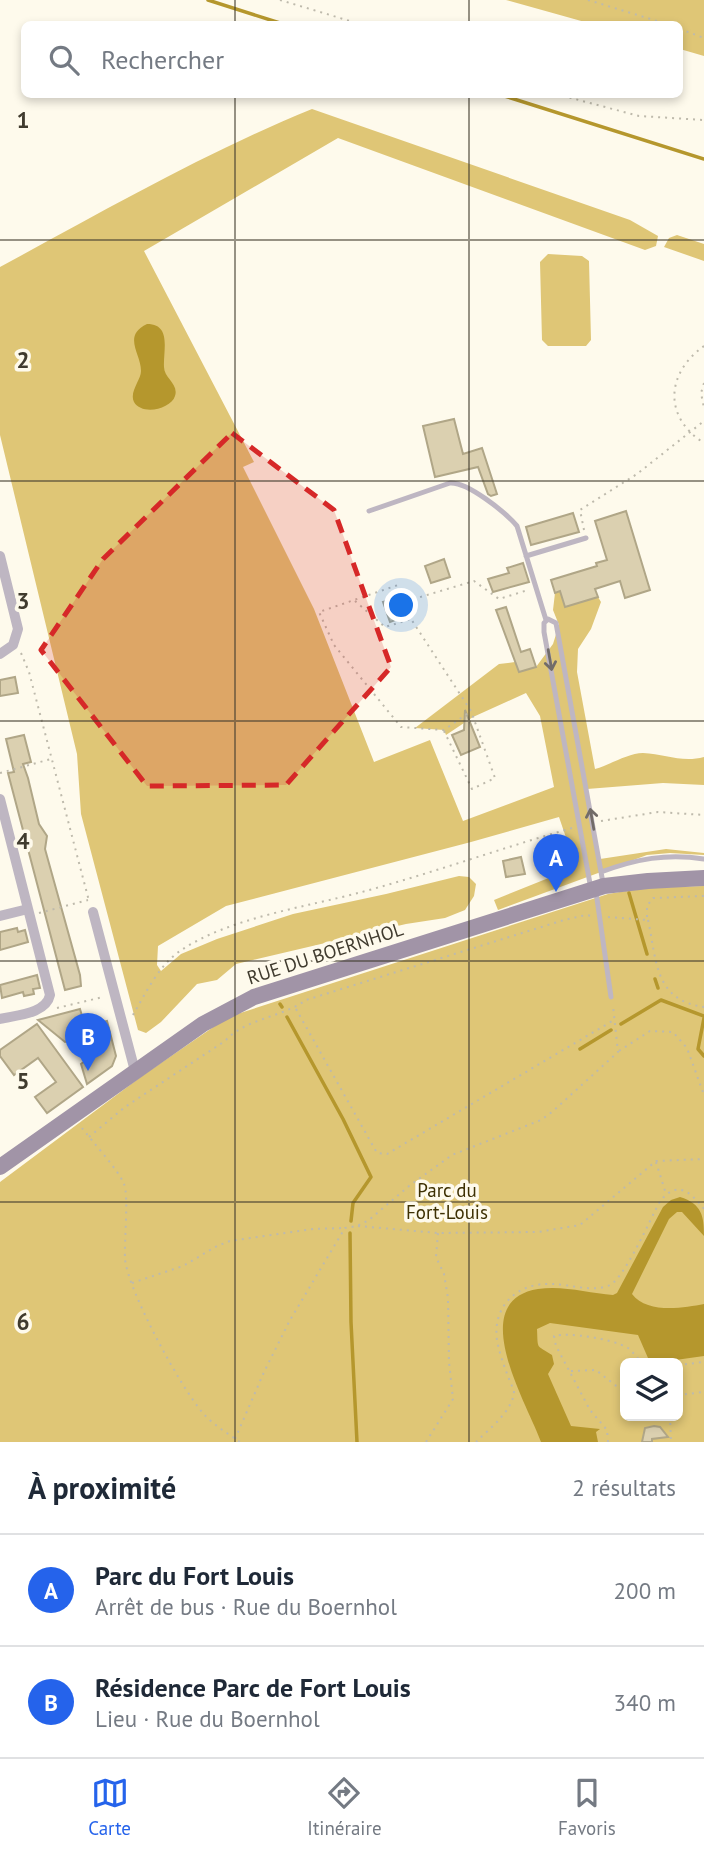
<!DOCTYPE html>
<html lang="fr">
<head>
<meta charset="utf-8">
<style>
	:root { --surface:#fff; --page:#f2f2f3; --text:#1f2937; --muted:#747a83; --line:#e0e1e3; --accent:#2563eb }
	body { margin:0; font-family:"PT Sans",sans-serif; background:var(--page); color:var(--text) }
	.controls { position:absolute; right:21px; bottom:21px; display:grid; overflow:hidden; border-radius:10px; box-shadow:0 4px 10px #0003 }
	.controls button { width:63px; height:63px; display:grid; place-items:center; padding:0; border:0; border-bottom:2px solid var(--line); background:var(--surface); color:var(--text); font:35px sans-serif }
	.you { position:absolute; left:402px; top:606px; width:24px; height:24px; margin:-18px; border:5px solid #fff; border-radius:50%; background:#1a73e8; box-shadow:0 0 0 10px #1a73e833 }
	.badge { display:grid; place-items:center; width:46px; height:46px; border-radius:50%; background:var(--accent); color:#fff; font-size:23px; font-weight:700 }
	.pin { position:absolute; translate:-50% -58px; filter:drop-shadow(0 2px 4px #0008) }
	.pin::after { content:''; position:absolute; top:37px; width:24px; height:21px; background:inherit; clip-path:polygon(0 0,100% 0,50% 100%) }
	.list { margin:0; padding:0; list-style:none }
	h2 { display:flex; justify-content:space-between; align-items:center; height:91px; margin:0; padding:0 28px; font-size:30px }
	h2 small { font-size:23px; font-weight:400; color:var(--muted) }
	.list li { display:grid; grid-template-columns:46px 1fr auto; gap:21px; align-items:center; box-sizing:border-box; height:112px; padding:0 28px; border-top:2px solid var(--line) }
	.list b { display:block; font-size:26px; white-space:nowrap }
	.list p { margin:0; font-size:23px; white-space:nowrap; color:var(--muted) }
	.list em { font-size:23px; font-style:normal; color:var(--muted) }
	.icon { flex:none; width:38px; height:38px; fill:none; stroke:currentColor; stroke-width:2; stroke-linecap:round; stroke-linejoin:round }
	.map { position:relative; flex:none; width:704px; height:1442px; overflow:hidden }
	.search { position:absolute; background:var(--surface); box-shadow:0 4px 10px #0003; left:21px; right:21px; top:21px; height:77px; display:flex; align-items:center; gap:18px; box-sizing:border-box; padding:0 24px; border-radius:10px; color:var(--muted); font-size:26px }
	.sheet { height:315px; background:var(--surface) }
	nav { display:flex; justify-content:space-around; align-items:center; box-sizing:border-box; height:98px; border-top:2px solid var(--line); background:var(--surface); font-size:19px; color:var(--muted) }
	nav a { display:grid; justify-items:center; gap:4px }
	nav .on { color:var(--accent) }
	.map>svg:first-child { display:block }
	.green { fill:#dfc676; fill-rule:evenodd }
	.water { fill:#b5972d }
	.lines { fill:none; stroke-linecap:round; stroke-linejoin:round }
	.stream { stroke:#b5972d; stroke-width:3.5 }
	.building { fill:#dbd0b0; stroke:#b0a687; stroke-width:2 }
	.path { stroke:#bebaac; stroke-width:2; stroke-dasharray:2 5; stroke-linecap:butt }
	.lane { stroke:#beb6c2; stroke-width:5 }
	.street { stroke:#beb6c2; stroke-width:10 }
	.secondary { stroke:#a194a7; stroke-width:16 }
	.oneway { stroke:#726c69 }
	.marked { fill:#d62828; fill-opacity:0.2; stroke:#d62828; stroke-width:5; stroke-dasharray:14 9; stroke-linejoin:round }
	.grid { fill:none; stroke:#403b2e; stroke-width:2; stroke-opacity:0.55 }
	.labels { text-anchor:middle; stroke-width:7; stroke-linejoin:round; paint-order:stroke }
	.street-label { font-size:19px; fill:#403b2e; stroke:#fefaec }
	.park-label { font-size:19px; fill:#3d3003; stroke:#fefaec }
	.grid-label { font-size:23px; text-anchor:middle; font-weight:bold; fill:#403b2e; stroke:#fefaec; stroke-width:7; stroke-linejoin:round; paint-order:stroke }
</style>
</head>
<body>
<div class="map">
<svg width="704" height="1442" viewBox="0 0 704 1442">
	<rect width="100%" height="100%" fill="#fefaec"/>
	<path class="green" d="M506,0H704V56L680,49V24H592Z
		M312,109L630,220L658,236L656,246L645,250L338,138L144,251L254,462L243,467L314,609L374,762L430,740L463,821L554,787L540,716L526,693L473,717L446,735L444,730L415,728L499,664L515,662L519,672L536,667L553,644L559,625L553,610L555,593L560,591L565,607L598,597L601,602L591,629L578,649L577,672L595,769C610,765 628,753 643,753C665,754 682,763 704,757V785L663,783L587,789L600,859L666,849L704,853V855L670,853L647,855L498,910L494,900L576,867L559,817L471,842L226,906L158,946L157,965L161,971L181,954L217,939L293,914L386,894L459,876L469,877L476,884L474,896L465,910L445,918L406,924L236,964L217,980L197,984L161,1022L146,1033L138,1030L81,814L77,754L0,435V267C102,212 204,153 312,109Z
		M677,235L704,244V261L664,247L669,238Z
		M548,254L582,256L589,261L591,340L586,346H548L542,340L540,262Z
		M704,886V1442H0V1182L142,1076L228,1017L608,894L643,888ZM625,1363H678V1416H625Z"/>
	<path class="water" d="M147,324C172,324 163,351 164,367C164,378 179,384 175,396C171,409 142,416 134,402C129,392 141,380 141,371C141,353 122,336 147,324Z
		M680,1197C702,1204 704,1216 704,1236L682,1212H677L669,1219L632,1294C647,1314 683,1308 704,1304V1356L654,1363L648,1358L638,1335L550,1323L537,1329C538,1351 536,1344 552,1355L554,1364L548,1374L571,1426L600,1429L596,1432L598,1442H541C528,1405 464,1301 538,1289C562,1285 589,1293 613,1295L617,1293L663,1207L671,1200Z"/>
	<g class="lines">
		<path class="stream" d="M208,0L283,24
			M498,94L704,159
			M629,893L647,954
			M655,979L658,988
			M280,1004L282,1007
			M287,1017L343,1119L371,1177L353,1203L351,1221
			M704,1018L698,1049L704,1056
			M621,1024L661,1000L704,1016
			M580,1049L611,1030
			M350,1233L351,1322L357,1442"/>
	</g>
	<path class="building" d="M454,419L463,454L482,448L497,494L491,496L488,494L478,467L435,477L423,426Z
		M626,511L650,590L625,598L620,581L595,589L598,597L565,607L560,591L555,593L551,580L597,566L596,563L607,560L595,521Z
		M573,513L579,532L531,545L526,527Z
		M444,559L450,577L431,583L425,566Z
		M523,563L529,582L493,592L488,579L509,573L507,568Z
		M401,597L407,616L390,622L383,602Z
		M506,607L521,652L530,649L536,667L519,672L496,610Z
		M15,677L18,693L0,696V680Z
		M465,710L480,747L461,755L452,735L464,730Z
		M24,735L31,762L23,764L28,778L39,824L47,836L45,849L80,975L81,986L65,990L8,773L14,772L6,739Z
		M521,857L525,874L506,877L503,861Z
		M17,928L18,932L25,930L28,942L0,950V932Z
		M37,975L40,988L33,989L34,994L24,996L23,992L2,998L0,985Z
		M80,1009L85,1026L107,1021L116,1056L112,1066L87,1084L81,1064L91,1057L77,1052L72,1040L65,1042L38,1020Z
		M37,1024L83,1087L47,1113L35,1097L56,1082L38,1058L14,1075L0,1056V1050Z
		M654,1426L660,1427L668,1437L652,1439V1442H642L645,1428Z"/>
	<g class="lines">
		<path class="path" d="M280,0L360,24
			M588,0L667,24
			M680,29L704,38
			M556,94L639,116L704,120
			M704,346C666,373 663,417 704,443
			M704,383L701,393L704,408
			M584,530L580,510L637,474L704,421
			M355,601L385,627L411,619
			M407,601L411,619L471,711L444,730L401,727L334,645L319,612L398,585L407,601L474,581L499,599L528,590
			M21,653L29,672L89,901
			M444,731L472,789L495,778L471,711
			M0,773L51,759
			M601,821L658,812L704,815
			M39,913L88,900
			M608,917L647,920V906L653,898L704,896
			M648,920C657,961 654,1000 704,1007
			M57,1008L103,997
			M296,1009L377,1153L387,1154L614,1020
			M133,1015C145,994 159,965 180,951C228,918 306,907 362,892C432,873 502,848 572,828
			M619,1051L650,1031L673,1032L687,1048L704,1095
			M82,1128C91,1140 120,1172 124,1184C129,1196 124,1242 125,1259C128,1291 180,1386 202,1412C212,1424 227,1433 240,1442
			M89,1137L125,1107L225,1041C246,1018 281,1018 306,1000L564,920L586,915L592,916
			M656,1162L666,1194
			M358,1226L438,1233L538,1232L580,1225L656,1161L704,1159
			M132,1283L183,1266L217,1246L230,1241L313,1229L344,1228
			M678,1365L704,1362
			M571,1371L596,1370L625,1393
			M678,1395L704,1392
			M670,1416L671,1442
			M235,1439L264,1372L290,1320L345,1228L357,1226L369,1220L409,1186L452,1155L541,1120L552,1112L618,1052L613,1006
			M426,1442L453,1399L449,1362L448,1298L444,1274L436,1257L438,1233
			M476,1442C490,1428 513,1411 514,1391C507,1374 500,1357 497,1340C492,1305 519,1282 552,1284C569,1284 593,1293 610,1285C625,1277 650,1220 659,1203C676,1179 690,1191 704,1209
			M608,1442L607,1430L590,1410L556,1346L554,1336C569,1332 613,1339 628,1348C634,1352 637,1360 645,1363"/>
		<path class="lane" d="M369,511L450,483C468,482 505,512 517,526L546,620
			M526,556L586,538
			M601,872C636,859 667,853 704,859
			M591,889L544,632V623L548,619L556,623L603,883
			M596,892L611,997"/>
		<path class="street" d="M0,556L18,629L13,645L0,654
			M0,799L50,995C46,1014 16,1015 0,1019
			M93,912L135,1071
			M0,916L28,909"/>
		<path class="secondary" d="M0,1167L203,1024L254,997L604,886L648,881L704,878"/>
	</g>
	<defs><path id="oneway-shaft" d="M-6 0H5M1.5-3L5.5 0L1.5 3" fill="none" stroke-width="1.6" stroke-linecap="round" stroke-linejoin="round" transform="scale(1.75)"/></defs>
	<g class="oneway">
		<use href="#oneway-shaft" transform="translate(550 660) rotate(80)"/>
		<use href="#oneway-shaft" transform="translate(592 819) rotate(-100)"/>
	</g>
	<path class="marked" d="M232,433L334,510L391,667L286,785L147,786L41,650L103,559Z"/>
	<path class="grid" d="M235,0V24M469,0V24M235,94V1442M469,94V1442M0,240H704M0,481H704M0,721H704M0,961H704M0,1202H704"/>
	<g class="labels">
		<g class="street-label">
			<text transform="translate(325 953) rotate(-18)" y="7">RUE DU BOERNHOL</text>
		</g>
		<g class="park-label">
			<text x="447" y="1197">Parc du<tspan x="447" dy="22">Fort-Louis</tspan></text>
		</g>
	</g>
	<g class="grid-label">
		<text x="23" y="128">1</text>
		<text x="23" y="368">2</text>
		<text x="23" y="609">3</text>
		<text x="23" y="849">4</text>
		<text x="23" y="1089">5</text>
		<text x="23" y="1330">6</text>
	</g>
</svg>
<div class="controls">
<button><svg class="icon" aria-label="layers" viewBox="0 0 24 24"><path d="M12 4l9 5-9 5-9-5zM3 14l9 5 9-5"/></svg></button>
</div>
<div class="you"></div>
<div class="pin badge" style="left:556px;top:892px">A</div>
<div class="pin badge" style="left:88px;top:1071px">B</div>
<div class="search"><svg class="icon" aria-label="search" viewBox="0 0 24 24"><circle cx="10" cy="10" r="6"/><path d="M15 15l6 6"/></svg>Rechercher</div>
</div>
<section class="sheet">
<h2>À proximité<small>2 résultats</small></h2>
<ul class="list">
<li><span class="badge">A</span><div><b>Parc du Fort Louis</b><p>Arrêt de bus · Rue du Boernhol</p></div><em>200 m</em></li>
<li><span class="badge">B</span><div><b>Résidence Parc de Fort Louis</b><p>Lieu · Rue du Boernhol</p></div><em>340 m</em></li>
</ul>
</section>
<nav>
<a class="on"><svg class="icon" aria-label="map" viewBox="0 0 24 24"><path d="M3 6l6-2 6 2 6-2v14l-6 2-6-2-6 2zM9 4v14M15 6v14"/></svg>Carte</a>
<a><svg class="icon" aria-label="directions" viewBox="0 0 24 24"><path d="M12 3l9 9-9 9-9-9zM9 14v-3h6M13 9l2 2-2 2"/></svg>Itinéraire</a>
<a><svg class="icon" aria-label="saved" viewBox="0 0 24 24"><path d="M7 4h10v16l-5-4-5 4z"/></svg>Favoris</a>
</nav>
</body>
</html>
